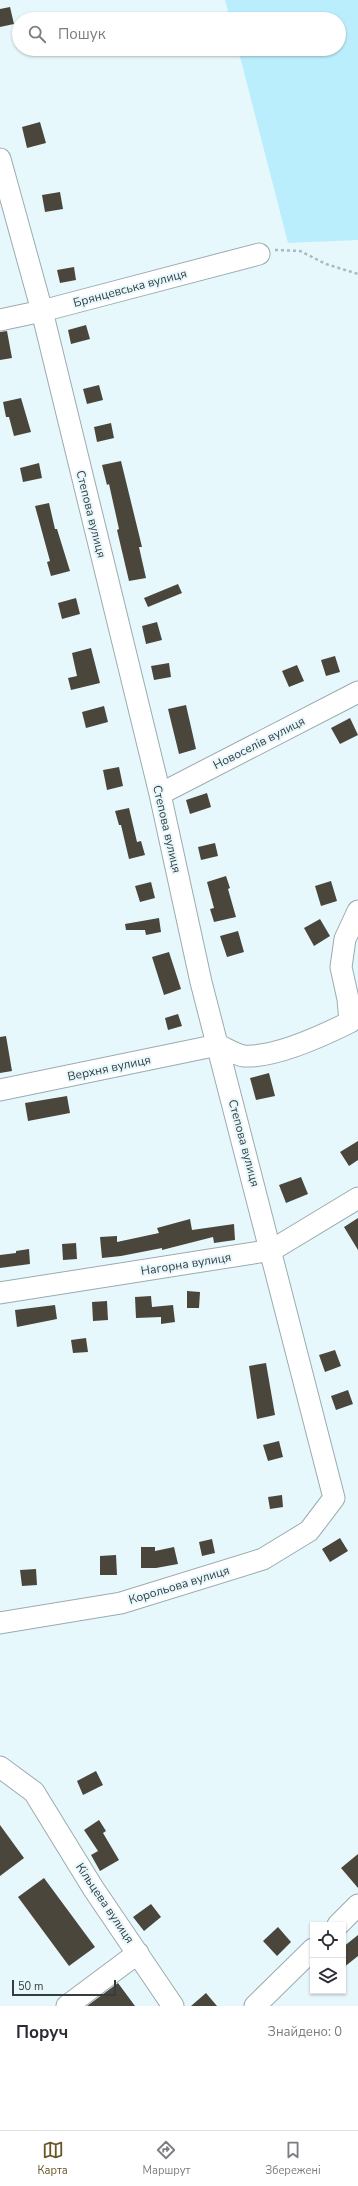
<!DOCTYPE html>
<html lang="uk">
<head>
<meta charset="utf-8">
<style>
	:root { --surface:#fff; --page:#f2f2f3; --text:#2b2b33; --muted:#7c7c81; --line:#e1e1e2; --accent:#6a5625 }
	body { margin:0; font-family:"Nunito Sans",sans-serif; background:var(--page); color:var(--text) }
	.controls { position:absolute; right:12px; bottom:12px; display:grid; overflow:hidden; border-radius:0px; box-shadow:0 1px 3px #0004 }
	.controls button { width:36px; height:36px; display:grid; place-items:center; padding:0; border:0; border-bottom:1px solid var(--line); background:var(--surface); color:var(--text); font:20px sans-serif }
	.scale { position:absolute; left:12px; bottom:10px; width:104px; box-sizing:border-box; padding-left:4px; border:2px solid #363d3f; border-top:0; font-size:11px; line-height:14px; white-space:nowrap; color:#363d3f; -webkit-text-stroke:3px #e7f8fd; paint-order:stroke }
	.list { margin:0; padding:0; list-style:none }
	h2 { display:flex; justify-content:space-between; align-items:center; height:52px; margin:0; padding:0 16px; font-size:17px }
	h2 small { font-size:13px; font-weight:400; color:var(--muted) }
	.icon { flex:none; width:22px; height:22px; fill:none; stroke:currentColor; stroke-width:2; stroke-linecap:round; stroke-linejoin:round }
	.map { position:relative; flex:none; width:358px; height:2006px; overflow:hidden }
	.search { position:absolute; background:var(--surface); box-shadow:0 1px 3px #0004; left:12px; right:12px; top:12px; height:44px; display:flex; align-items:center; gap:10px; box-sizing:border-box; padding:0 14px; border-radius:22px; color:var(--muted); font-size:15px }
	.sheet { height:124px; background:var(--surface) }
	nav { display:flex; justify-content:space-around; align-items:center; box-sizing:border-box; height:56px; border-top:1px solid var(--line); background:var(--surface); font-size:11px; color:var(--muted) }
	nav a { display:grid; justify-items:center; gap:2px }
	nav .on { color:var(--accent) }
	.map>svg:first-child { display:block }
	.green { fill:#bbeefc }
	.building { fill:#4b463b }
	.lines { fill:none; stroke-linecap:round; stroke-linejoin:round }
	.minor-casing { stroke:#9babaf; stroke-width:23 }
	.path { stroke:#abb9bd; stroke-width:2.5; stroke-dasharray:3 3; stroke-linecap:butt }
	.minor { stroke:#fff; stroke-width:21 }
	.labels { text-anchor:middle; stroke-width:4; stroke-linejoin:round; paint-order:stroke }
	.street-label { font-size:12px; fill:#363d3f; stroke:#e7f8fd }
</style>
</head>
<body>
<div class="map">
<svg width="358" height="2006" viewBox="0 0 358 2006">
	<rect width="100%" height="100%" fill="#e7f8fd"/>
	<path class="green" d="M225,0H358V240L288,243L238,49H339V19H230Z"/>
	<path class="building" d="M10,7L14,24L0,27V9Z
		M40,122L46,143L27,148L22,127Z
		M60,192L63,209L45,212L42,195Z
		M74,267L76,280L60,283L57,270Z
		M86,325L90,339L71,344L68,330Z
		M7,331L12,358L0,360V332Z
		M99,385L103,400L87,404L83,389Z
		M21,398L31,432L14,436L9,417H6L3,402Z
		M111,423L114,438L97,442L94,427Z
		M121,461L142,547H139L146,578L129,581L117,530L119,529L109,484L107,485L102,465Z
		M39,463L42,478L23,482L20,468Z
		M49,503L55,529H57L70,571L51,576L47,562L50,561L35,506Z
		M178,584L182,593L148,607L144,598Z
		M76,598L80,614L62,619L58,603Z
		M157,622L162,640L146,644L142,626Z
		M91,648L100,683L71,690L68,678L77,676L72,653Z
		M335,656L340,672L326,676L321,660Z
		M169,663L171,677L154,680L151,666Z
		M297,665L304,681L289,687L282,671Z
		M186,705L196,749L179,754L168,709Z
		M104,706L108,722L86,728L82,712Z
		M350,718L358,735L340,744L331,728Z
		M119,767L123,786L107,790L103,770Z
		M207,793L211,807L190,814L186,800Z
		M129,808L137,842L141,841L145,855L129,859L121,825H119L115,811Z
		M215,843L218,856L201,860L198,847Z
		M226,876L230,888L228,889L236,917L214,922L210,909L214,908L207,882Z
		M331,881L337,901L321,906L315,886Z
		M151,882L155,898L140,902L135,886Z
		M159,918L161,932L146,935L145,930H126L125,924Z
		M320,919L330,936L314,946L304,928Z
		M238,931L244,952L227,957L220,936Z
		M169,952L181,989L164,995L152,957Z
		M178,1014L182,1026L168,1030L165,1018Z
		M6,1036L12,1071L0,1073V1037Z
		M269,1073L275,1096L256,1100L250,1078Z
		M67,1096L70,1113L28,1121L25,1103Z
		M358,1141V1160L349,1166L340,1152Z
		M301,1177L308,1194L286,1203L279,1185Z
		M358,1218V1250L344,1227Z
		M190,1219L192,1230L234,1224L235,1240L214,1243L213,1237L162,1250V1248L121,1256L102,1258L100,1237L117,1236V1242L159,1233L157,1228Z
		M76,1243L77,1259L63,1260L62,1244Z
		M29,1249L30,1264L0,1268V1255L16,1253V1251Z
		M187,1291L200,1292L199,1308H187Z
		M151,1296L152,1307L173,1305L175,1322L161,1324V1317L136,1318L135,1297Z
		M107,1301L108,1320L93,1321L92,1302Z
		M55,1305L57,1319L17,1327L15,1310Z
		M86,1338L88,1352L73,1353L71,1340Z
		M335,1350L341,1366L325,1372L319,1355Z
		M266,1363L275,1415L257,1419L249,1366Z
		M348,1390L353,1404L336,1410L331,1396Z
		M279,1441L283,1457L268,1461L263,1445Z
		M282,1495L283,1507L270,1509L268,1497Z
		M340,1538L348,1551L330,1562L322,1549Z
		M212,1539L215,1553L202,1556L199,1542Z
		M141,1547H155V1551L174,1547L178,1564L156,1568H141Z
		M116,1555L117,1575H100V1556Z
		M36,1569L37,1585L22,1586L20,1570Z
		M96,1771L103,1785L83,1795L77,1781Z
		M99,1820L106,1831L103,1833L119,1860L100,1871L91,1855L98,1851L84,1830Z
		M0,1825L24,1858L0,1876Z
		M358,1854V1888L341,1868Z
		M44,1878L95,1947L69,1966L18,1897Z
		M151,1904L161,1917L144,1931L133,1917Z
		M278,1927L291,1942L277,1956L263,1941Z
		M358,1935V1956L343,1968V1947Z
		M118,1983L135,2006H87Z
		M206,1993L217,2006H191Z"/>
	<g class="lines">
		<g class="minor-casing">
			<path id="minor" d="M0,159L42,311L160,794L201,982L334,1498L309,1531L263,1559L121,1603L0,1623
				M0,320L42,311L259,254
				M160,794L358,692
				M0,1090L218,1045C225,1048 236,1055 244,1056C275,1058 322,1036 350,1022L348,999L341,967L345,939L358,911
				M0,1293L272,1250L358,1198
				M0,1767L34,1792L93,1888L173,2006
				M338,1925L358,1905
				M67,2006L138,1953
				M255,2006L313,1949"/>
		</g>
		<path class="path" d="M275,250L300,251L326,264L358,274"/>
		<use href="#minor" class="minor"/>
	</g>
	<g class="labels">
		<g class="street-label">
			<text transform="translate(130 288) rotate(-15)" y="4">Брянцевська вулиця</text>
			<text transform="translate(91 514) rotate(76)" y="4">Степова вулиця</text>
			<text transform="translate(259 743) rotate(-27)" y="4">Новоселів вулиця</text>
			<text transform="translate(167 829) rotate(77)" y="4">Степова вулиця</text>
			<text transform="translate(109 1068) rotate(-12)" y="4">Верхня вулиця</text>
			<text transform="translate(244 1143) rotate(75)" y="4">Степова вулиця</text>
			<text transform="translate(186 1264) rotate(-9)" y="4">Нагорна вулиця</text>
			<text transform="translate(179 1585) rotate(-17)" y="4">Корольова вулиця</text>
			<text transform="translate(105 1903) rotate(56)" y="4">Кільцева вулиця</text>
		</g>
	</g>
</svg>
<div class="controls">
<button><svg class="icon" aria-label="locate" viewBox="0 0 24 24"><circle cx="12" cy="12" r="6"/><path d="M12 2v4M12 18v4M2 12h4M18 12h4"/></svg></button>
<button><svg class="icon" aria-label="layers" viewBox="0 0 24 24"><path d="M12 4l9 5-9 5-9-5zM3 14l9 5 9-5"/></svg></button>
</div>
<div class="scale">50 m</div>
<div class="search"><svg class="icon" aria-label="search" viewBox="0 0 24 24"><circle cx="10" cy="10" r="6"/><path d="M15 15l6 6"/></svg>Пошук</div>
</div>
<section class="sheet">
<h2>Поруч<small>Знайдено: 0</small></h2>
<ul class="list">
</ul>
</section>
<nav>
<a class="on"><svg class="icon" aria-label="map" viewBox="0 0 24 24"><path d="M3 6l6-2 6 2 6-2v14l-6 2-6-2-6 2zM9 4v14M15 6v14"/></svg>Карта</a>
<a><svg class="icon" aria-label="directions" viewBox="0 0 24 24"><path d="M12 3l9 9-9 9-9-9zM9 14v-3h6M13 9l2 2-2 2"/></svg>Маршрут</a>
<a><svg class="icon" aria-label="saved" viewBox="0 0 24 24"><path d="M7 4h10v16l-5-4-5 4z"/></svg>Збережені</a>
</nav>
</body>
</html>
